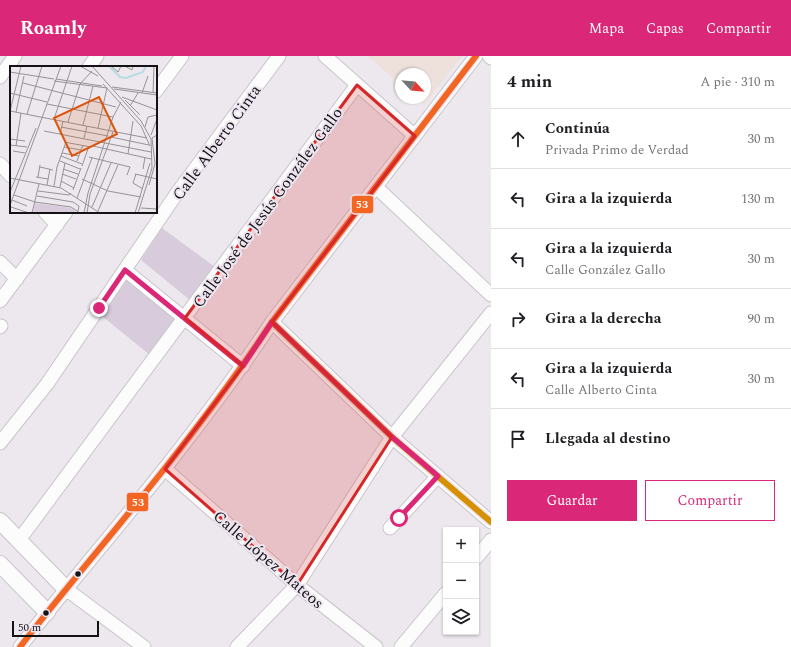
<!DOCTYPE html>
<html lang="es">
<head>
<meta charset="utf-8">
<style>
	:root { --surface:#fff; --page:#f2f2f2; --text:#202124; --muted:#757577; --line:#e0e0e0; --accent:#db2777 }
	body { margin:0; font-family:Spectral,serif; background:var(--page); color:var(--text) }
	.controls { position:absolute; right:12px; bottom:12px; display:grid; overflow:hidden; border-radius:0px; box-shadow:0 1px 3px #0004 }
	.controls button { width:36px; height:36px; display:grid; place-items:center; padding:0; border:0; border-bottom:1px solid var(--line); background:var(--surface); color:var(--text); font:20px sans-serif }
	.compass { position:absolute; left:395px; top:12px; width:36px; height:36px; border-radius:50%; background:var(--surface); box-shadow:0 1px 3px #0004; rotate:116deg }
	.scale { position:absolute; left:12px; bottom:10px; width:87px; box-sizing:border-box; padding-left:4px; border:2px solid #151216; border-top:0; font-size:11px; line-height:14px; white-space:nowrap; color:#151216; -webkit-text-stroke:3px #ede6f0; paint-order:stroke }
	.stop { position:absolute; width:12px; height:12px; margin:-9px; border:3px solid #db2777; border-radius:50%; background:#fff }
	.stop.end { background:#db2777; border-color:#fff; box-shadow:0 1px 4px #0008 }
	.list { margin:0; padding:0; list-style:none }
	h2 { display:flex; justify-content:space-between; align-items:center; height:52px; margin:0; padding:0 16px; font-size:17px }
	h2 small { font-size:13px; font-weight:400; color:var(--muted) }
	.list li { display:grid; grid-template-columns:26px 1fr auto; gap:12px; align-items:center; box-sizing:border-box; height:60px; padding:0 16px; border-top:1px solid var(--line) }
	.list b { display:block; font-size:15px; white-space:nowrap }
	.list p { margin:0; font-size:13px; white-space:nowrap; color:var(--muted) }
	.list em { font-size:13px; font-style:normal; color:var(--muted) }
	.actions { display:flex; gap:8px; padding:12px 16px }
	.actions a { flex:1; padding:9px 0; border:1px solid var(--accent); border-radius:0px; text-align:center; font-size:14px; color:var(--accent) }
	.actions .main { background:var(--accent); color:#fff }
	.icon { flex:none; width:22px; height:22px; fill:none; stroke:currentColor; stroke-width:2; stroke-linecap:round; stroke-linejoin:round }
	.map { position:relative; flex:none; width:491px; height:591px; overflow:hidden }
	header { display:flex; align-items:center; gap:24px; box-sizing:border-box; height:56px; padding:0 20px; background:var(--accent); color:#fff }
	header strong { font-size:19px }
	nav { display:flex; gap:22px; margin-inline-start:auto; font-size:14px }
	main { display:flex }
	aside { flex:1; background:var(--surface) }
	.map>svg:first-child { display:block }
	.education { fill:#eee1db }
	.green { fill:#d7cbdc }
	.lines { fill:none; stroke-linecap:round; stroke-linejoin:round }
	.minor-casing { stroke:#c8c5ca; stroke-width:15 }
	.tertiary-casing { stroke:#c8c5ca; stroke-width:18 }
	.minor { stroke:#fcfcfc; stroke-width:13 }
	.tertiary { stroke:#fcfcfc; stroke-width:16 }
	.bus-1-casing { stroke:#ede6f0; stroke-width:9 }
	.bus-2-casing { stroke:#ede6f0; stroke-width:9 }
	.bus-1 { stroke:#f26522; stroke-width:6 }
	.bus-2 { stroke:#d59003; stroke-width:6 }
	.route { stroke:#db2777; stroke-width:5 }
	.marked { fill:#d62828; fill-opacity:0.2; stroke:#d62828; stroke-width:3; stroke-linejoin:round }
	.bus-dot { fill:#151216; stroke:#ede6f0; stroke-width:1.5 }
	.labels { text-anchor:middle; stroke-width:4; stroke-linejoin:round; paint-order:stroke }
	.street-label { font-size:16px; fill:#151216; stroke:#ede6f0 }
	.inset-river { fill:none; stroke:#b7dbe6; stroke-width:2 }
	.inset-road { fill:none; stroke:#969298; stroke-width:1 }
	.view { fill:#dd550c; fill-opacity:0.15; stroke:#dd550c; stroke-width:2 }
	.inset-edge { fill:none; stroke:#151216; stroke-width:2 }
	.line-badge { stroke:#ede6f0; stroke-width:1.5 }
	.badge-label { font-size:11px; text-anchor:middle; font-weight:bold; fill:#fff }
</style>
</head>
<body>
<header>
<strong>Roamly</strong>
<nav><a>Mapa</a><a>Capas</a><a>Compartir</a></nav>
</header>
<main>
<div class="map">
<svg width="491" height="591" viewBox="0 0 491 591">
	<rect width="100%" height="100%" fill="#ece8ee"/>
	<path class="education" d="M368,0H462L424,49L416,42H425V18H401V29Z"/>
	<path class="green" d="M162,172L215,211L190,244L141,204Z
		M127,224L176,264L150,299L102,260Z"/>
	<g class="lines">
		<g class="minor-casing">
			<path id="minor" d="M325,0L415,80
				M489,0L491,2
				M89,11L97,0
				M0,21L15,0
				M156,35L182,0
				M0,108L11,120
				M376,131L491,239
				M45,156L57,169
				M0,206L17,223
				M125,214L243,310
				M0,245L66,156
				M272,266L392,381L491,466
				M0,271L1,270
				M0,387L47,328L177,137L279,0
				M165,413L297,529L376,591
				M390,472L438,420
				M19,484L357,29
				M476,502L491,484
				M66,533L144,591
				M20,591C67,530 117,473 165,412C202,365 239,316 272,266L476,0
				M237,591L297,529L392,381L491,257
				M401,591L446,537"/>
		</g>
		<g class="tertiary-casing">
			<path id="tertiary" d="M0,465L66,533
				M0,508L47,556"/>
		</g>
		<use href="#minor" class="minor"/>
		<use href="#tertiary" class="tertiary"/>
		<g class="bus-1-casing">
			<path id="bus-1" d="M20,591C67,530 117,473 165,412C202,365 239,316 272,266L476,0"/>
		</g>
		<g class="bus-2-casing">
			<path id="bus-2" d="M272,266L392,381L491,466"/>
		</g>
		<use href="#bus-1" class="bus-1"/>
		<use href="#bus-2" class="bus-2"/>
	</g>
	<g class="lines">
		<path class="route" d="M99,252L125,214L243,310L272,266L392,381L438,420L399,462"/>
	</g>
	<path class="marked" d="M357,29L415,80L272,266L392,381L297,529L165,413L243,310L185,262Z"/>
	<g class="bus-dot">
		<circle cx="78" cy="518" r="3.5"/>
		<circle cx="46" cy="557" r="3.5"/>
	</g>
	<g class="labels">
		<g class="street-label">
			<text transform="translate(216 86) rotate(-54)" y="6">Calle Alberto Cinta</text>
			<text transform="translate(267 151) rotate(-54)" y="6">Calle José de Jesús González Gallo</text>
			<text transform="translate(269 503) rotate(41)" y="6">Calle López Mateos</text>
		</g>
	</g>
	<g transform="translate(10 10)">
		<rect width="147" height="147" fill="#ece8ee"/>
		<path d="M25,137L61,142L68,147H23Z" fill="#d7cbdc"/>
		<path class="inset-river" d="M99,0L110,11L116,12L133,6L136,0"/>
		<path class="inset-road" d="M70,0L88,10M82,0L131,55L141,73L142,102L128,147M101,0L108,6L111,0M115,0L122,4L123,0M0,6L44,13M46,13L92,20M44,15L97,22M13,17L106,41M93,18L131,60L140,80M102,21L147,27M104,23L147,29M0,27L37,36M132,27L138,10M143,27L144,0M112,31L147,44M115,34L130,49M37,38L103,51M120,40L128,27M0,45L137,72M0,45L11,0M6,46L14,10M17,48L32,0M44,53L62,0M58,56L70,18L82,5M73,59L83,20M51,61L98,70M135,61L138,51L147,49M88,62L97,22M34,65L141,86M50,68L53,55M141,69L147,53M101,71L139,79M74,72L77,60M0,73L15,75M54,76L81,81M0,79L17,81M6,80L11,47M83,80L141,93M54,81L71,84M3,85L15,87M52,87L69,90M118,88L123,55M51,90L72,98M79,91L120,101L117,109M50,95L70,103M67,95L73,79M72,100L79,80M30,101L43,104M53,103L68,108M133,103L135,91M52,108L66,113M125,108L147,113M126,108L123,117L133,123M26,111L38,113M28,111L30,99M0,112L51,122L90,147M72,113L98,125L131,131M51,115L64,122M37,119L40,103M139,119L145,98L142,72L147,69M44,120L47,101L56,76M50,121L55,97M63,124L71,102M28,125L59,129L61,127M0,126L26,62M4,129L25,136L61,141L70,147M27,130L63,136L69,140L68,145M67,132L82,92M2,134L17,140M0,139L51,0M1,141L19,147M82,141L101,97M131,142L147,143M88,145L108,99M22,147L29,118M74,147L78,127L103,51L111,36M77,147L80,128L103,66M125,147L140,97"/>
		<path class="view" d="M89,31L107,68L62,90L44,52Z"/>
		<rect width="147" height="147" class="inset-edge"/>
	</g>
	<g class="line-badge">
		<rect x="351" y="139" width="23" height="19" rx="4" fill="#f26522"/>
		<rect x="126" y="436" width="23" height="20" rx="4" fill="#f26522"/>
	</g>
	<g class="badge-label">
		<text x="362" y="152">53</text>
		<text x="138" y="450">53</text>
	</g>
</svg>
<div class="controls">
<button>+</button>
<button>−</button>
<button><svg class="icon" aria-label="layers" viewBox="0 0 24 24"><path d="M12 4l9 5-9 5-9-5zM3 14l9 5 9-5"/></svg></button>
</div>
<svg class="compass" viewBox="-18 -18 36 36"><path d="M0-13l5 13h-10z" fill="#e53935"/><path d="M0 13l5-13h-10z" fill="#757577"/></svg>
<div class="scale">50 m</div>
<div class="stop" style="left:399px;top:462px"></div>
<div class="stop end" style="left:99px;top:252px"></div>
</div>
<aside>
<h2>4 min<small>A pie · 310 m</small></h2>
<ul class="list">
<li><svg class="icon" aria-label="ahead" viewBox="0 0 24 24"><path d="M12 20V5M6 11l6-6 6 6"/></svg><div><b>Continúa</b><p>Privada Primo de Verdad</p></div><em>30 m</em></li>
<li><svg class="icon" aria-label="left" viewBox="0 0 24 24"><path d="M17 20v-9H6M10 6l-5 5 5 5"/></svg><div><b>Gira a la izquierda</b></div><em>130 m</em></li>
<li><svg class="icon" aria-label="left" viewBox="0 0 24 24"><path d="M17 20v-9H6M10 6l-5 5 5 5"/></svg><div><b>Gira a la izquierda</b><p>Calle González Gallo</p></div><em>30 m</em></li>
<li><svg class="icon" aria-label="right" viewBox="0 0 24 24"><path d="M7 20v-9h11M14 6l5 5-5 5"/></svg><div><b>Gira a la derecha</b></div><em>90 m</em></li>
<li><svg class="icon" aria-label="left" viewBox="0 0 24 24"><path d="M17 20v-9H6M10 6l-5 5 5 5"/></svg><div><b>Gira a la izquierda</b><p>Calle Alberto Cinta</p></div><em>30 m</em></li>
<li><svg class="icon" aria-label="arrive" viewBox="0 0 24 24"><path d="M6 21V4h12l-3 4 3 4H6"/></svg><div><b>Llegada al destino</b></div></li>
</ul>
<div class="actions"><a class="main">Guardar</a><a>Compartir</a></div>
</aside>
</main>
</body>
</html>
